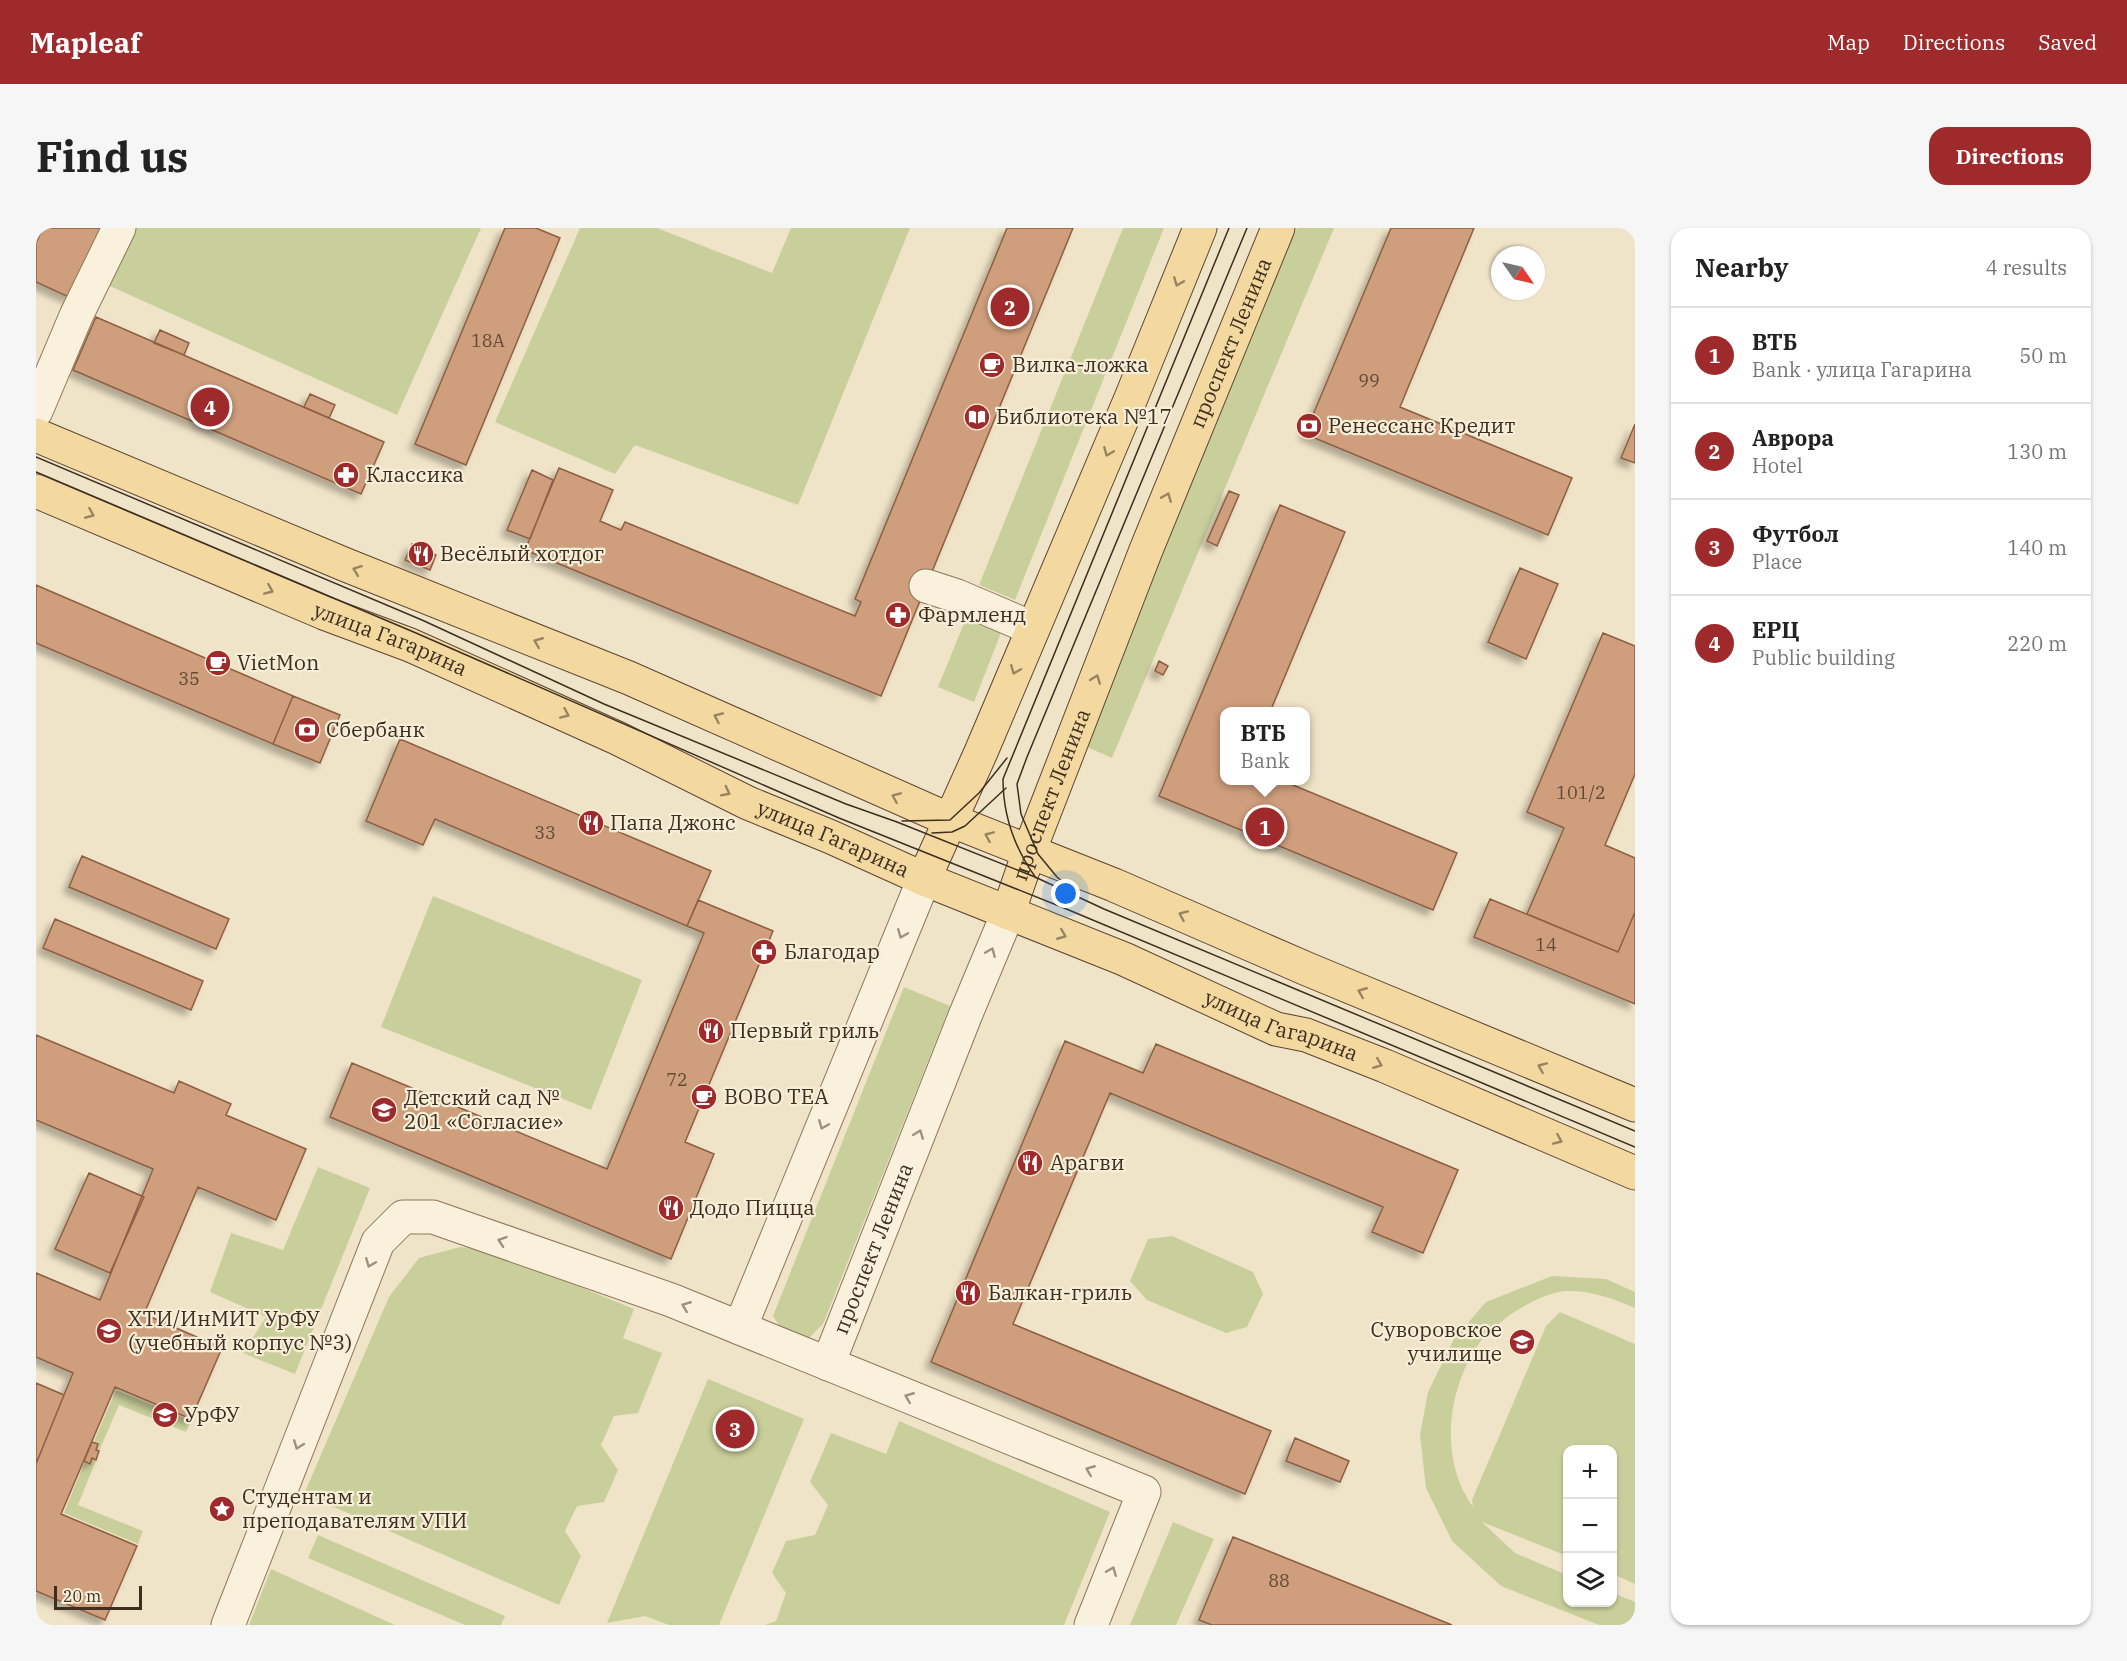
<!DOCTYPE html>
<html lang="en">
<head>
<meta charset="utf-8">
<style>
	:root { --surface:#fff; --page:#f6f6f6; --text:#222; --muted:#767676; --line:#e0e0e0; --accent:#9e2a2b }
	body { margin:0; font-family:"IBM Plex Serif",serif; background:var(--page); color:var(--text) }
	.controls { position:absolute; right:18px; bottom:18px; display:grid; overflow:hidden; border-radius:12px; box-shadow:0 2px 4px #0004 }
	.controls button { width:54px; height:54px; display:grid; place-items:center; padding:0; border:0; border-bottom:2px solid var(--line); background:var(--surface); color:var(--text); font:30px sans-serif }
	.compass { position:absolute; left:1455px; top:18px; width:54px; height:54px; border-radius:50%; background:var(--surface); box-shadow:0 2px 4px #0004; rotate:124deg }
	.scale { position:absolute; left:18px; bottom:15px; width:88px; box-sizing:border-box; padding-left:6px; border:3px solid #3d2e20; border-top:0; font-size:16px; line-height:21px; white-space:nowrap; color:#3d2e20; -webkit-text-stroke:4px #f7eed8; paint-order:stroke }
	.you { position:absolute; left:1030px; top:666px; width:21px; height:21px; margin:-15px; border:4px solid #fff; border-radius:50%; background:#1a73e8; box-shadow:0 0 0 9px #1a73e833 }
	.badge { display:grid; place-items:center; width:39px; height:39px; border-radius:50%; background:var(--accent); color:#fff; font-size:20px; font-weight:700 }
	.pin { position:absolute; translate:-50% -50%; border:3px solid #fff; box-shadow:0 2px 6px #0006 }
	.popup { position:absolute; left:1184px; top:479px; width:90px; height:78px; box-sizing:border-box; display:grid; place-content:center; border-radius:12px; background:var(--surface); filter:drop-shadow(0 2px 4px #0005); font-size:20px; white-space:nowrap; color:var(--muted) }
	.popup b { font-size:22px; color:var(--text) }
	.popup::after { content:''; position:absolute; left:50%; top:100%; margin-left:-12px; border:12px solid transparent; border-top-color:var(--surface) }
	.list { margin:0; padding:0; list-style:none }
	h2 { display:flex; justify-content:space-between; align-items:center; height:78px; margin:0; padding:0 24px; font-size:26px }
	h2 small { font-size:20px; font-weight:400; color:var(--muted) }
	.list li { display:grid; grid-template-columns:39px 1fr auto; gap:18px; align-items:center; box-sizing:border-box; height:96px; padding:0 24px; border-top:2px solid var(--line) }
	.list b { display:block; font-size:22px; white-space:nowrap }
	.list p { margin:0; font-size:20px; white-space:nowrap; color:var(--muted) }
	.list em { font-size:20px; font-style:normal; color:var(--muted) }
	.icon { flex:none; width:33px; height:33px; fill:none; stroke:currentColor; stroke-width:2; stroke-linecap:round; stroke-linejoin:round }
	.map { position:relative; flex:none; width:1599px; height:1397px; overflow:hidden; border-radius:18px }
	header { display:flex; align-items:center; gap:36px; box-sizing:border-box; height:84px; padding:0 30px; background:var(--accent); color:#fff }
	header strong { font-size:28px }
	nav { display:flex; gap:33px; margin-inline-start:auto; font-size:21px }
	.intro { display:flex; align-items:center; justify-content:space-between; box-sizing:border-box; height:144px; padding:0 36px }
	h1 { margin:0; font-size:42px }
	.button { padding:15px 27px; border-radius:18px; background:var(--accent); color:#fff; font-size:21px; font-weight:700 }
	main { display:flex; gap:36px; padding:0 36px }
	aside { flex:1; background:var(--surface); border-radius:18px; box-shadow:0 2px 4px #0004 }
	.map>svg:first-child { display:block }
	.green { fill:#c9cf9b }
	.building { fill:#cf9f7d; stroke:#8d5f41; stroke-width:1.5; filter:url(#shadow) }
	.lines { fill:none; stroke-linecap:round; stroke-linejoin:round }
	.minor-casing { stroke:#8d765c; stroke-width:35 }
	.major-casing { stroke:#5b4430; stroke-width:35 }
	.minor { stroke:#faf1dc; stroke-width:33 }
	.major { stroke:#f3d9a0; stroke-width:33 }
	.tram { stroke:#3d2e20; stroke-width:1.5 }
	.oneway { stroke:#988460 }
	.oneway2 { stroke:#9c907e }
	.labels { text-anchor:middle; stroke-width:4.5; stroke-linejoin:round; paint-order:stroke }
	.number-label { font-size:18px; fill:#624a37 }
	.street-label { font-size:21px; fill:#3d2e20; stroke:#f7eed8 }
	.poi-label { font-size:21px; fill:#3d2e20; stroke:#f7eed8; text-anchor:start }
</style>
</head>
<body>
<header>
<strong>Mapleaf</strong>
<nav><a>Map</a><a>Directions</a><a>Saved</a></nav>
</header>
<div class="intro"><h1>Find us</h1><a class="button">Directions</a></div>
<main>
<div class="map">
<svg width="1599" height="1397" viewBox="0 0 1599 1397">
	<defs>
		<filter id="shadow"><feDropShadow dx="-5.5" dy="5.5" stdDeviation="3" flood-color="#0004"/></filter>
	</defs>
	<rect width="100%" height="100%" fill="#f0e4c8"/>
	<path class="green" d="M90,0H445L361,187L65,54Z
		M544,0H621L736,45L755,0H874L762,277L599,217L579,246L459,194Z
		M1087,0H1128L979,372L943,357Z
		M1261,0H1298L1076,530L1044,516Z
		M933,383L968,397L938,474L902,459Z
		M397,668L606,752L555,882L345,799Z
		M868,759L914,778L787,1096L769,1114L749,1107L737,1088Z
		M282,939L334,960L259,1146L207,1125L230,1089L174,1064L195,1005L247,1022Z
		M1136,1008L1217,1044L1227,1066L1211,1099L1190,1105L1111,1072L1094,1053L1112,1011Z
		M424,1019L458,1024L598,1081L587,1110L626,1125L602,1185L578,1188L565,1217L582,1242L568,1274L541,1278L529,1303L545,1328L523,1377L268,1266L353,1069L383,1030Z
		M1516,1048L1570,1051L1599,1064V1080C1577,1070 1553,1062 1528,1063C1510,1065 1484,1079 1470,1090C1463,1097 1452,1103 1446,1111C1411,1159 1402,1230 1437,1279L1436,1272L1510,1098L1524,1084L1599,1116V1356L1577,1346L1576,1222H1532L1531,1328L1446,1294L1479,1325L1531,1347L1532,1374H1576L1577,1365L1599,1374V1397H1563L1465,1358L1416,1313L1390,1260L1384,1207L1392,1164L1418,1111L1450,1074Z
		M672,1151L768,1191L683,1397H633L609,1388L571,1395Z
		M80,1162L155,1193L150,1204L83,1177L63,1223L60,1222L62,1217L58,1214Z
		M863,1193L1074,1284L1028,1397H729L740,1393L750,1365L736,1345L750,1313L779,1307L792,1277L774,1254L795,1205L850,1226Z
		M56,1230L60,1232L42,1277L107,1303L102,1316L28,1285L49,1234L54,1235Z
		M1137,1294L1178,1311L1140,1397H1094Z
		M282,1307L469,1388L465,1397H429L272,1330Z
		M235,1341L359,1397H213Z"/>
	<path class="building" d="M7,0H67L35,70L0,54V15Z
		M469,0H500L524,10L430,237L379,216Z
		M971,0H1037L845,468L489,322L523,240L577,262L564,293L585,302L589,294L819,388L825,374L819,371Z
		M1355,0H1438L1364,179L1536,250L1512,307L1269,206Z
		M60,89L348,214L325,266L37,142Z
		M124,102L153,115L148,127L118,115Z
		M274,166L299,177L293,190L268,179Z
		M1599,196V235L1585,230Z
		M496,242L517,252L494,311L471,302Z
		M1193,263L1203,267L1181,318L1171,313Z
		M1244,277L1309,304L1234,484H1188V552H1245L1421,625L1397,682L1123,568Z
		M376,316L400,327L394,342L369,332Z
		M1484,340L1522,356L1490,431L1452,414Z
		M0,357L257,468L237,516L0,415Z
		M1567,405L1599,418V546L1569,617L1599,630V684L1582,724L1491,686L1528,600L1491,584Z
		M1123,433L1132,438L1127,447L1119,443Z
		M257,468L304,487L284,535L237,516Z
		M364,511L675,643L651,698L399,591L387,617L330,593Z
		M46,628L193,691L180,721L33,659Z
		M1454,671L1582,724L1599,684V776L1438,709Z
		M662,672L737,703L649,914L678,926L635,1031L294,889L316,835L571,941L668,705L651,698Z
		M19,691L167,753L155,782L7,720Z
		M0,807L138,865L143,853L195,876L190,887L270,921L240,992L162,959L108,1086L186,1120L155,1191L79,1159L25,1286L101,1318L69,1392L0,1363V1236L37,1145L0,1129V1045L64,1072L117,941L0,892Z
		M1029,813L1107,845L1120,816L1422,942L1387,1025L1336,1004L1347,979L1074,865L977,1096L1235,1203L1209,1266L895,1134Z
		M53,945L108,969L74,1045L19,1021Z
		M0,1155L28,1167L0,1236Z
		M1259,1210L1313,1233L1304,1254L1250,1233Z
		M56,1214L62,1216L60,1222L63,1223L60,1232L56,1230L54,1236L48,1233Z
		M1197,1309L1210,1314L1416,1397H1176L1163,1392Z"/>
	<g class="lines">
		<g class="minor-casing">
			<g id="minor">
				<path d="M0,183L40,88L83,0"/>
				<path d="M890,358L921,368L996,400"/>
				<path d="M704,1100L888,651"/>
				<path id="s1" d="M792,1136L929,788L972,685"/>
				<path d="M192,1397L342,1014L367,989H397L635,1072L1108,1264L1055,1397"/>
			</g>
		</g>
		<g class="major-casing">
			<g id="major">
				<path d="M0,207L310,337L593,450L914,592L1078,657L1271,741L1599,877"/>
				<path id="s2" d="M0,263L288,385L374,417L581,510L712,575L795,609L888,651L1088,731L1240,801L1270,807L1349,838L1599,945"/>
				<path d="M888,651L945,524L1095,170L1164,0"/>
				<path id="s3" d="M972,685L996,616L1110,322L1242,0"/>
			</g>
		</g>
		<use href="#minor" class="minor"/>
		<use href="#major" class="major"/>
		<path class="tram" d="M0,229L386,392L568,476L810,576L861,594L999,649L1068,681L1599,903
			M0,244L380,405L803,590L1028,680L1599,919
			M866,593L914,592L943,565L971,530
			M896,605L916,604L929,598L970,560
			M1000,650C979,621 967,587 967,551L1193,0
			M1034,660L1021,649L1002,626L985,586L981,556L991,529L1211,0"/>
	</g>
	<defs><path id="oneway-chevron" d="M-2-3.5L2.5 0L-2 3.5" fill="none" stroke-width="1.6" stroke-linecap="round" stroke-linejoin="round" transform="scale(1.5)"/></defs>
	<g class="oneway">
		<use href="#oneway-chevron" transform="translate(1142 54) rotate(112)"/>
		<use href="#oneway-chevron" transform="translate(1072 224) rotate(113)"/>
		<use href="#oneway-chevron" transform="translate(1131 269) rotate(-68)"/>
		<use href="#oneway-chevron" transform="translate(54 286) rotate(23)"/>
		<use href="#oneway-chevron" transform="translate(321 342) rotate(-159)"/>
		<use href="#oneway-chevron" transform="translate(233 362) rotate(23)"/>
		<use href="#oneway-chevron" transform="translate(502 414) rotate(-158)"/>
		<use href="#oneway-chevron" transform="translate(979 442) rotate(112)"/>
		<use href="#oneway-chevron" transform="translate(1060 451) rotate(-69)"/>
		<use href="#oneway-chevron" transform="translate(529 486) rotate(24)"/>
		<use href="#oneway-chevron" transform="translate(682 489) rotate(-156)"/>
		<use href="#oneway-chevron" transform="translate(690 564) rotate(27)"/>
		<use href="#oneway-chevron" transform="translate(860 569) rotate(-157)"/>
		<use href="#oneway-chevron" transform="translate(953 608) rotate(-157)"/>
		<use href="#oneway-chevron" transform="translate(1147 687) rotate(-156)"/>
		<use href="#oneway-chevron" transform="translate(1026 707) rotate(22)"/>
		<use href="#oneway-chevron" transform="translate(1326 764) rotate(-158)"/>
		<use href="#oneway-chevron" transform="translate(1342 836) rotate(22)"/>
		<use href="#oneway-chevron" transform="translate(1506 839) rotate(-157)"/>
		<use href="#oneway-chevron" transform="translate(1522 912) rotate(23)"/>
	</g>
	<g class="oneway2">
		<use href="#oneway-chevron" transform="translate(866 706) rotate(112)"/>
		<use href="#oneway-chevron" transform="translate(955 724) rotate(-67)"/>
		<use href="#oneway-chevron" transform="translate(787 897) rotate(112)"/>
		<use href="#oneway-chevron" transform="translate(883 906) rotate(-69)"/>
		<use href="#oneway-chevron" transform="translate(466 1013) rotate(-161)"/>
		<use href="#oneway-chevron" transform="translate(334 1035) rotate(112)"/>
		<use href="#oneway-chevron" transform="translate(650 1078) rotate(-158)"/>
		<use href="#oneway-chevron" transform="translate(873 1169) rotate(-158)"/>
		<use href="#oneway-chevron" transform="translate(262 1217) rotate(111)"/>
		<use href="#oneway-chevron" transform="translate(1054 1242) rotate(-158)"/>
		<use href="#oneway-chevron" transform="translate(1076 1343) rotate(-68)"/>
	</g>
	<defs>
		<g id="cafe-disc" transform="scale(1.35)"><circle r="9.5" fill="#9e2a2b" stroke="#f7eed8"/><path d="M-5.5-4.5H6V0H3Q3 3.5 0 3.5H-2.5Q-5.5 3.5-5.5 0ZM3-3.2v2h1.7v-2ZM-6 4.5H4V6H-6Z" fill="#fff"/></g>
		<g id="library-disc" transform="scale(1.35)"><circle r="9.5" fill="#9e2a2b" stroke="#f7eed8"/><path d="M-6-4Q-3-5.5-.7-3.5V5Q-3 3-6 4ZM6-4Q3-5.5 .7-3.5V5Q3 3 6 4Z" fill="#fff"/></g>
		<g id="bank-disc" transform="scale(1.35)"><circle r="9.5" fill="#9e2a2b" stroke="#f7eed8"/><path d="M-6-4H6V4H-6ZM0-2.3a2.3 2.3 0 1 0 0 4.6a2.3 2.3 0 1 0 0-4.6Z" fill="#fff"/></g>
		<g id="pharmacy-disc" transform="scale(1.35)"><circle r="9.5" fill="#9e2a2b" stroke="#f7eed8"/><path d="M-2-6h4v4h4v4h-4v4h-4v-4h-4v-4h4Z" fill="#fff"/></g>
		<g id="restaurant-disc" transform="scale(1.35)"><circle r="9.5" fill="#9e2a2b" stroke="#f7eed8"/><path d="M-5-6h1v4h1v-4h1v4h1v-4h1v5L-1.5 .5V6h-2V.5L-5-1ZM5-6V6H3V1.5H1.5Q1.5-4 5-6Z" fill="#fff"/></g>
		<g id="school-disc" transform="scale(1.35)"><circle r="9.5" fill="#9e2a2b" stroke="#f7eed8"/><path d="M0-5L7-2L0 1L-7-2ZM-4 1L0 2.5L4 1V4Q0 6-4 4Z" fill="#fff"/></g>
		<g id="university-disc" transform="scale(1.35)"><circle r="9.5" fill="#9e2a2b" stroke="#f7eed8"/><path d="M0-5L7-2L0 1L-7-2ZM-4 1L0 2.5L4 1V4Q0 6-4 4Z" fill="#fff"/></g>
		<g id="sight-disc" transform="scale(1.35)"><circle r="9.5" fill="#9e2a2b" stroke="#f7eed8"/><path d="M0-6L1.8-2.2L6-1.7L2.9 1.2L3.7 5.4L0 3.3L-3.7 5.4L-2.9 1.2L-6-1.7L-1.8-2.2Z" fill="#fff"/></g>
	</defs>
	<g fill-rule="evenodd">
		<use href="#cafe-disc" x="956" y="137"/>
		<use href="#library-disc" x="941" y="189"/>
		<use href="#bank-disc" x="1273" y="198"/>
		<use href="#pharmacy-disc" x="310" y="247"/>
		<use href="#restaurant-disc" x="385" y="326"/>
		<use href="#pharmacy-disc" x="862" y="387"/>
		<use href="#cafe-disc" x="182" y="435"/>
		<use href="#bank-disc" x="271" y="502"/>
		<use href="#restaurant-disc" x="555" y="595"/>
		<use href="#pharmacy-disc" x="728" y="724"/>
		<use href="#restaurant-disc" x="675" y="803"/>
		<use href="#cafe-disc" x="668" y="869"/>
		<use href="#school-disc" x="348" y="882"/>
		<use href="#restaurant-disc" x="994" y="935"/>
		<use href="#restaurant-disc" x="635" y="980"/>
		<use href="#restaurant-disc" x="932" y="1065"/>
		<use href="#university-disc" x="73" y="1103"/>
		<use href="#university-disc" x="1486" y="1114"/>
		<use href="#university-disc" x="129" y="1187"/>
		<use href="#sight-disc" x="186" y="1281"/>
	</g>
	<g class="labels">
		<g class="number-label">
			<text x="452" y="119">18А</text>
			<text x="1333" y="159">99</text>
			<text x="153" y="457">35</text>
			<text x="1545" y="571">101/2</text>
			<text x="509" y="611">33</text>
			<text x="1510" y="723">14</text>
			<text x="641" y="858">72</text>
			<text x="1243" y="1359">88</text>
		</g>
		<g class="street-label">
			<text dy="7" stroke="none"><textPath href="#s3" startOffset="612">проспект Ленина</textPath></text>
			<text dy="7" stroke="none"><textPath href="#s2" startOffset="384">улица Гагарина</textPath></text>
			<text dy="7" stroke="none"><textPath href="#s3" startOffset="126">проспект Ленина</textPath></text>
			<text dy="7" stroke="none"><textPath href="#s2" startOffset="870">улица Гагарина</textPath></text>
			<text dy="7" stroke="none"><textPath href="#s2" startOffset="1356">улица Гагарина</textPath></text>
			<text dy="7" stroke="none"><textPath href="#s1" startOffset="124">проспект Ленина</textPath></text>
		</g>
		<g class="poi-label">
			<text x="976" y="144">Вилка-ложка</text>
			<text x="960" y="196">Библиотека №17</text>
			<text x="1292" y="205">Ренессанс Кредит</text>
			<text x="330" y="254">Классика</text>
			<text x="404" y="333">Весёлый хотдог</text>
			<text x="882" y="394">Фармленд</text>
			<text x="201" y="442">VietMon</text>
			<text x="290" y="509">Сбербанк</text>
			<text x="574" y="602">Папа Джонс</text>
			<text x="748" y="731">Благодар</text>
			<text x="694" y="810">Первый гриль</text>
			<text x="688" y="876">BOBO TEA</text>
			<text x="368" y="877">Детский сад №<tspan x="368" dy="24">201 «Согласие»</tspan></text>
			<text x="1014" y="942">Арагви</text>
			<text x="654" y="987">Додо Пицца</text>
			<text x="952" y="1072">Балкан-гриль</text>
			<text x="92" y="1098">ХТИ/ИнМИТ УрФУ<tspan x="92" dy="24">(учебный корпус №3)</tspan></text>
			<text x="1466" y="1109" text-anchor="end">Суворовское<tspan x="1466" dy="24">училище</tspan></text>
			<text x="148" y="1194">УрФУ</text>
			<text x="206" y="1276">Студентам и<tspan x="206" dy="24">преподавателям УПИ</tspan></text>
		</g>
	</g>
</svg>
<div class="controls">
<button>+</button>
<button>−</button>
<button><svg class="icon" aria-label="layers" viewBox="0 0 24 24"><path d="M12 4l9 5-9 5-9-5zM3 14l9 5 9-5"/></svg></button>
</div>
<svg class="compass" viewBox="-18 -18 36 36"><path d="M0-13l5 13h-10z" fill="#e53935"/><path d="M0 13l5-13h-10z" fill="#767676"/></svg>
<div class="scale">20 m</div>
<div class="you"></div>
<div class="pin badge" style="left:1229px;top:599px">1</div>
<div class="popup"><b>ВТБ</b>Bank</div>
<div class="pin badge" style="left:974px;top:79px">2</div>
<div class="pin badge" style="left:699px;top:1201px">3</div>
<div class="pin badge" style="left:174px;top:179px">4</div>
</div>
<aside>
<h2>Nearby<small>4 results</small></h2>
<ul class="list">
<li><span class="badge">1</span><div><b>ВТБ</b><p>Bank · улица Гагарина</p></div><em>50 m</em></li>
<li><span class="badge">2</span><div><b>Аврора</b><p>Hotel</p></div><em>130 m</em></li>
<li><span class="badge">3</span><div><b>Футбол</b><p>Place</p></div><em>140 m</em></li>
<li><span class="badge">4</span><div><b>ЕРЦ</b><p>Public building</p></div><em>220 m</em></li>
</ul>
</aside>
</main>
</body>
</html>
